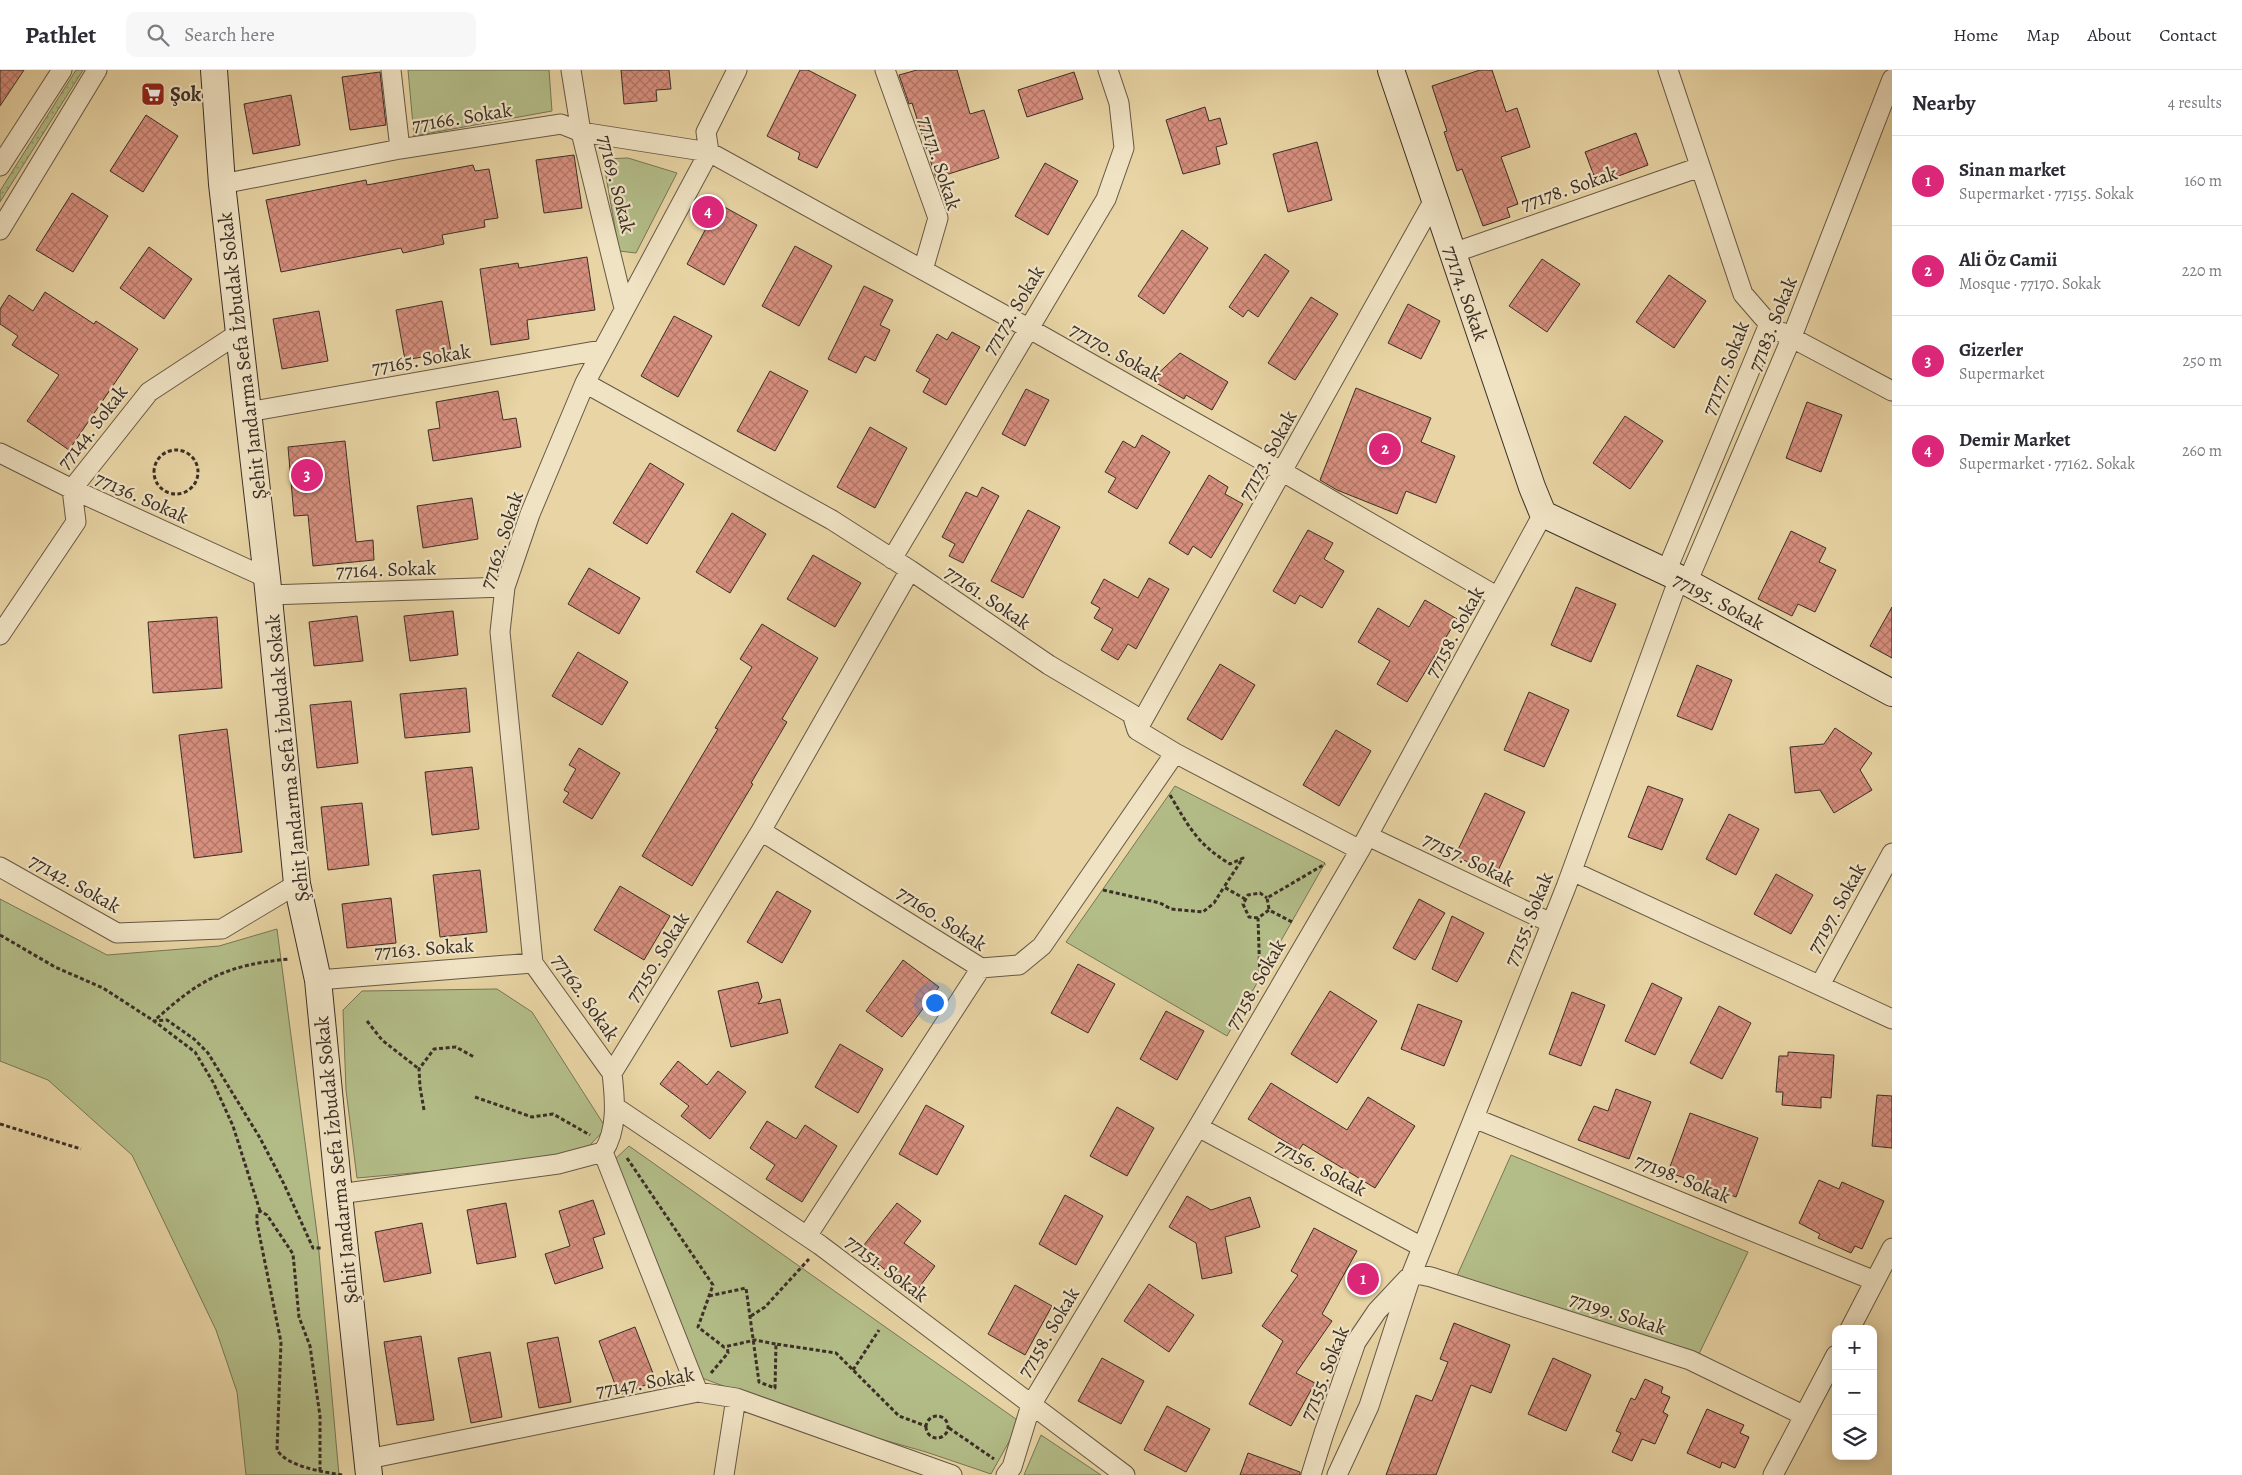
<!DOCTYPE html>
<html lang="en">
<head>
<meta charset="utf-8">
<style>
	:root { --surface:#fff; --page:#f7f7f7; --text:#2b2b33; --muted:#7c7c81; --line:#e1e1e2; --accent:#db2777 }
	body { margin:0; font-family:Alegreya,serif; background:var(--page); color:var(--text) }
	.controls { position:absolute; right:15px; bottom:15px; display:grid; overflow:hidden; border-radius:10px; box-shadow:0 2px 12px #0003 }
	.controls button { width:45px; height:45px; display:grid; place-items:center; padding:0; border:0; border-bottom:1px solid var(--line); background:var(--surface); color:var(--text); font:25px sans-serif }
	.you { position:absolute; left:934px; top:932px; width:18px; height:18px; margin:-12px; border:4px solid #fff; border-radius:50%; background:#1a73e8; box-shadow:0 0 0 8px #1a73e833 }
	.badge { display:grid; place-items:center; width:32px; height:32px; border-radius:50%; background:var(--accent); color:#fff; font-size:16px; font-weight:700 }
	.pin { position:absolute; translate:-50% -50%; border:2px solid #fff; box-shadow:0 1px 5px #0006 }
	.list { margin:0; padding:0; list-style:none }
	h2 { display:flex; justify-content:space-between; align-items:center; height:65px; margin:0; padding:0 20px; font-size:21px }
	h2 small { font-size:16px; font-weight:400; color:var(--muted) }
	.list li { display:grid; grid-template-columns:32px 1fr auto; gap:15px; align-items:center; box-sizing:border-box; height:90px; padding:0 20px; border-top:1px solid var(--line) }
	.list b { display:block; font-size:19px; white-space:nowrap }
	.list p { margin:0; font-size:16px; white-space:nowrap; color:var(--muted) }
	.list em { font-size:16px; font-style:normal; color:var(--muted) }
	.icon { flex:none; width:28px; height:28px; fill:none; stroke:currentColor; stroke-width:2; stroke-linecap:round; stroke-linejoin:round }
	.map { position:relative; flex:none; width:1892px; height:1405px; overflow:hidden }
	header { display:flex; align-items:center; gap:30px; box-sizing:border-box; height:70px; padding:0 25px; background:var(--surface); border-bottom:1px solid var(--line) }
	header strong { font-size:24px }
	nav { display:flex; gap:28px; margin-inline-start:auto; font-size:18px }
	.search { width:350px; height:45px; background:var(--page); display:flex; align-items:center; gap:12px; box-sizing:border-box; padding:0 18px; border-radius:10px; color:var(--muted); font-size:19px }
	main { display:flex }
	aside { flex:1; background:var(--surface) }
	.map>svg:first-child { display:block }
	.grass { fill:url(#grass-dots); stroke:#777658 }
	.park { fill:#b3bd88; stroke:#777658 }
	.building { fill:url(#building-cross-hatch); stroke:#3b2f27 }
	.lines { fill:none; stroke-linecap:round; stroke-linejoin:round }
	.minor-casing { stroke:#665846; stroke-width:21 }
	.secondary-casing { stroke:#3b2f27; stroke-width:28 }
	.path { stroke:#3b2f27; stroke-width:3; stroke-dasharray:4 2.5; stroke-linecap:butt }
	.minor { stroke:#f0e3c4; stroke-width:19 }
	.secondary { stroke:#f0e3c4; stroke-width:26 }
	.labels { text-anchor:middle; stroke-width:4.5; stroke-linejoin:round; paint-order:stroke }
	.poi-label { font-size:20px; font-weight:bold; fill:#3b2f27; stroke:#f0e3c4; text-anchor:start }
	.street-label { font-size:20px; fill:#3b2f27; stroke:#f0e3c4 }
</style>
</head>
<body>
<header>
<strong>Pathlet</strong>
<div class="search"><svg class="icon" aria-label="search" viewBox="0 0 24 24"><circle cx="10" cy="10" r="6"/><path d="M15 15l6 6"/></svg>Search here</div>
<nav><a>Home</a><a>Map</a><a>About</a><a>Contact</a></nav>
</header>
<main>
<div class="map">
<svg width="1892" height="1405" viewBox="0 0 1892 1405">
	<defs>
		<pattern id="grass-dots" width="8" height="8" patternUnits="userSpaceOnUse" patternTransform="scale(1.25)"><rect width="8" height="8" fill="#b3bd88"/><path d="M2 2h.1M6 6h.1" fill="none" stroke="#939a6f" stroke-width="1.8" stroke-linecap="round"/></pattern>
		<pattern id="building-cross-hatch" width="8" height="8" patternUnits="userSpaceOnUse" patternTransform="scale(1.25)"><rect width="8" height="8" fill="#d78f7e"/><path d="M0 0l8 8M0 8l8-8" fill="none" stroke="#b07567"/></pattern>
	</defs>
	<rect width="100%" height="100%" fill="#e8d4a4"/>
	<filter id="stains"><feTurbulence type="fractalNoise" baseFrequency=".004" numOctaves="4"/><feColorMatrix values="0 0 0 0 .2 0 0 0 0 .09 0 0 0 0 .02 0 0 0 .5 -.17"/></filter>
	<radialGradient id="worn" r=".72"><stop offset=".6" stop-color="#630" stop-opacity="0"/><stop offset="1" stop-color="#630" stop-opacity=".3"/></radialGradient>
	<path class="grass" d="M76,0H83L0,132V121Z"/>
	<path class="park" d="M408,0H549L552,41L414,66Z
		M628,88L677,103L636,183L619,181L603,89Z
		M1175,716L1325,793L1227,966L1066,872Z
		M0,829L107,885L219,876L277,859L318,1171L339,1405H246L237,1322L216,1260L132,1085L48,1010L0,991Z
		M497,919L532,942L606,1058L578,1088L357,1108L346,1020L343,940L362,921Z
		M629,1076L1020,1352L991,1404L926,1382L817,1351L702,1308L613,1091Z
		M1511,1085L1748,1182L1698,1286L1456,1208Z
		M1041,1365L1101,1405H1024Z"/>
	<path class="building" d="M0,0H24L0,36Z
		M621,0H669L671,19L656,20L657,31L624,34Z
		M800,0H808L856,25L817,98L798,89L800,83L767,66Z
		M917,0H957L970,44L984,40L999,88L936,108L912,33L909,34L899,5Z
		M1480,0H1492L1506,42L1517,38L1530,77L1501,87L1518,134L1507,138L1510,147L1483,156L1462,99L1457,101L1444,62L1447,61L1432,16Z
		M380,2L386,55L350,60L342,7Z
		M1074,2L1083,29L1027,47L1018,20Z
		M291,25L300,75L253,84L244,34Z
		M1205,37L1209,51L1220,48L1227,74L1216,77L1220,94L1183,104L1166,50Z
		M146,45L178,66L143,122L110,101Z
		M1636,63L1648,95L1597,114L1585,82Z
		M1317,72L1332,130L1288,142L1273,84Z
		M574,85L582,138L544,143L536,90Z
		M1045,93L1078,111L1048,165L1015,146Z
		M473,95L475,101L489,99L498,148L484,150L485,157L442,165L444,174L403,183L401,178L281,202L266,130L366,110L367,115Z
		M72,123L108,146L73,202L36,180Z
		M719,134L757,155L724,215L687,194Z
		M1182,160L1208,178L1164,244L1138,226Z
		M795,176L832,196L799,256L762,236Z
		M149,177L192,209L164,249L120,218Z
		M1265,184L1289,201L1258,247L1248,240L1243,247L1229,237Z
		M587,187L595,240L527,250L529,269L491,275L480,199L518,193L519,198Z
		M1542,189L1580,214L1547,262L1509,236Z
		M1669,205L1706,231L1674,278L1636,252Z
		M864,216L893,230L880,255L890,260L875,291L865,286L856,303L828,289Z
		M45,222L94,254L96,251L138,279L69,380L27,351L59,305L12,275L18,266L0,254V239L9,225L33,241Z
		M1311,227L1338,244L1295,310L1268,293Z
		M442,231L451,282L405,290L396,240Z
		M1408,234L1440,251L1421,289L1388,273Z
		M319,241L328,291L282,299L273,249Z
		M674,246L712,266L678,327L641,306Z
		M952,262L980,277L946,335L923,322L930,309L916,301L937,264L947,270Z
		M1180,283L1228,312L1212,340L1186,325L1184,329L1151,310Z
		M770,301L808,321L775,381L737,361Z
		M1356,318L1431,348L1421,372L1455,386L1436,433L1406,421L1397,444L1337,420L1320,410Z
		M1026,319L1049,330L1025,376L1002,364Z
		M498,321L503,350L516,348L521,377L433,391L428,360L440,358L436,332Z
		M1807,332L1842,345L1821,402L1786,388Z
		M1625,346L1663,371L1630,419L1593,393Z
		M870,357L907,378L875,438L837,417Z
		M1142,365L1170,382L1137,439L1108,422L1116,408L1105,402L1123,371L1135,378Z
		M345,371L356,472L373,470L374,490L313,496L308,445L294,446L288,377Z
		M650,393L684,414L647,474L613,453Z
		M1209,405L1228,417L1225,424L1243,434L1211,488L1193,476L1188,485L1169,473Z
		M982,417L999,426L963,493L949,486L955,474L942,467L966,422L977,427Z
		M472,428L478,469L423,478L417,436Z
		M1028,440L1060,457L1023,528L991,511Z
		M732,443L766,464L730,523L696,502Z
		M1308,460L1333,473L1324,489L1344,501L1322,538L1300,525L1295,534L1273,521Z
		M1791,461L1826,478L1819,492L1836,500L1815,542L1798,534L1792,546L1758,529Z
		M813,485L861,513L835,557L787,529Z
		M589,498L640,528L619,564L568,534Z
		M1149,508L1169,519L1136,579L1128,574L1118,590L1101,580L1113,559L1094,548L1100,538L1091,533L1104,509L1138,528Z
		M1576,517L1616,534L1591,592L1551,575Z
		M1425,530L1457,549L1407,632L1377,614L1390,591L1358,572L1378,538L1409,557Z
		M1892,537V588L1870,576Z
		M453,541L458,585L410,591L404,546Z
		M357,546L363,591L314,596L309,552Z
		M217,547L222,618L153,623L148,552Z
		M762,554L818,588L782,649L787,652L751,713L753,714L692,816L642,786L718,659L715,658L752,597L740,589Z
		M578,582L628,612L602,655L552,626Z
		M1220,594L1255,615L1222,670L1187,649Z
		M1697,595L1732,610L1712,660L1677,646Z
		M466,618L470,662L405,668L400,624Z
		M1529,622L1569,640L1544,697L1504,680Z
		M351,631L358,693L317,698L310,635Z
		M1835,658L1872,683L1860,700L1872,720L1834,743L1820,720L1795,723L1790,677L1824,674Z
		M227,659L242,782L194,788L179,665Z
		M1336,660L1371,681L1339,736L1303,715Z
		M579,678L620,703L592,749L563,732L569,723L564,720L576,699L569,695Z
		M472,697L479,759L432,765L425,702Z
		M1648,716L1683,729L1662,780L1628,767Z
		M1485,723L1525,742L1496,805L1455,786Z
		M362,733L369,795L328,800L321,737Z
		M1729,744L1759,759L1736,805L1706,789Z
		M480,800L487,862L440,867L433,805Z
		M1776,804L1813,825L1791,864L1754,844Z
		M620,816L670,846L644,890L594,860Z
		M777,821L811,841L782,893L747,872Z
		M391,828L396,873L347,878L342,834Z
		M1419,829L1445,843L1415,890L1393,878Z
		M1452,846L1484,863L1457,912L1432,899Z
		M903,890L939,917L902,967L866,941Z
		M1078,894L1115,914L1088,963L1051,943Z
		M758,912L762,927L758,934L780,929L788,963L731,977L718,921Z
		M1652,913L1682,928L1655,985L1625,971Z
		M1330,921L1377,951L1337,1013L1291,984Z
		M1572,922L1605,935L1581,996L1549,984Z
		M1418,934L1462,951L1444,996L1401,979Z
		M1719,936L1751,953L1722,1009L1690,993Z
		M1166,941L1204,961L1177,1010L1140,989Z
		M840,974L883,999L858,1043L815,1017Z
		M1788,982L1834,985L1831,1028L1821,1027V1038L1782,1035L1783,1022H1776L1779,986H1788Z
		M678,991L707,1015L718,1001L746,1022L710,1069L681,1046L689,1036L660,1014Z
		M1271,1013L1347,1060L1368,1027L1415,1056L1375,1118L1303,1074L1299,1080L1248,1049Z
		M1616,1019L1651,1032L1629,1089L1578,1070L1594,1036L1608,1041Z
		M1877,1025L1892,1026V1078L1872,1076Z
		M926,1035L964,1056L937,1105L899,1084Z
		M1117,1037L1154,1058L1127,1106L1090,1086Z
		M1690,1043L1758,1068L1736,1127L1668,1102Z
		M767,1051L796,1069L805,1055L837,1076L802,1132L766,1109L775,1095L750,1078Z
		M1819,1110L1839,1119L1842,1112L1884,1131L1862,1179L1855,1176L1851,1183L1818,1168L1820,1164L1799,1153Z
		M1065,1125L1103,1146L1076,1195L1039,1174Z
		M1187,1126L1211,1140L1250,1127L1260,1157L1225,1167L1232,1203L1202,1209L1196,1173L1169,1157Z
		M593,1130L605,1164L593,1168L603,1198L555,1214L545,1184L570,1176L559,1141Z
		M506,1133L516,1187L477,1194L467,1140Z
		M897,1133L921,1151L904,1173L935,1196L915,1223L860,1180Z
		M422,1153L431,1203L384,1212L375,1162Z
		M1314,1158L1357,1181L1322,1244L1332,1251L1296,1303L1315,1313L1291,1356L1249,1334L1283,1271L1262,1256L1298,1205L1291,1201Z
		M1149,1214L1194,1245L1169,1282L1124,1251Z
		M1015,1215L1052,1236L1025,1285L988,1264Z
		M1454,1253L1510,1275L1491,1323L1471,1315L1436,1405H1386L1416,1325L1432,1331L1448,1292L1440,1289Z
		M635,1257L656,1311L619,1325L599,1271Z
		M421,1266L434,1350L397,1355L384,1272Z
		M558,1267L571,1332L539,1338L527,1273Z
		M490,1282L502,1347L471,1353L458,1288Z
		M1102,1288L1144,1311L1121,1354L1078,1331Z
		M1553,1288L1591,1305L1566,1361L1528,1344Z
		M1645,1309L1663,1317L1661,1323L1670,1327L1663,1342L1668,1345L1655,1374L1642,1369L1632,1391L1612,1382L1621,1363L1616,1361L1631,1328L1635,1330Z
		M1167,1336L1210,1359L1186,1402L1144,1380Z
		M1707,1339L1744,1355L1740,1363L1749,1367L1735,1398L1722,1392L1720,1398L1687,1383Z
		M1248,1383L1300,1402V1405H1240Z"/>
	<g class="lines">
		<g class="minor-casing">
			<path id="minor" d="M391,0L400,79
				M571,0L581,62L624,238
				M885,0L938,148L923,200
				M0,96L62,0
				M222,114L400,79L561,54L581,62L709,82L1028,258L1283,402L1498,527
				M0,160L97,0
				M1453,183L1700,97
				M1781,262L1892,321
				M585,313L832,450L910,500L1049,595L1132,644L1137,660L1175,683L1360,780
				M248,342L601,280
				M0,383L72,419L267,508
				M892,489L1106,129L1124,78L1119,33L1108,0
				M1666,502L1769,254L1743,224L1668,0
				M1687,513L1791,269L1892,9
				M269,525L505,517
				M0,565L76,452L72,419L149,322L239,263
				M1137,660L1434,130
				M761,761L981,898L807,1166
				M1368,766L1551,853
				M0,797L117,863L222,859L297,814
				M1572,801L1892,949
				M981,898L1019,895L1042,876L1175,683
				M318,910L533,893
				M1820,915L1892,783
				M612,1003L533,893L500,562L505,517L530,444L585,313L709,82L706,62L737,0
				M615,1037L820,1175L1125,1405
				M1474,1048L1875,1211
				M1198,1057L1422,1177
				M339,1124L558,1094L603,1082
				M1412,1203L1431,1207L1690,1290L1803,1345
				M1850,1259L1892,1178
				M698,1322L603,1082C618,1060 615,1029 612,1003L761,761L910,500
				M368,1389L698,1322L736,1328L952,1405
				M724,1405L736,1328
				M1006,1405L1012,1397L1031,1335L1198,1057L1360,780L1543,444
				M1311,1405L1324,1363L1356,1272L1377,1241L1408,1208
				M1337,1405L1369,1336L1412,1203L1566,817L1679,508
				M1773,1405L1836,1285"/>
		</g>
		<g class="secondary-casing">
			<path id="secondary" d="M214,0L222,114L267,508L297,814L318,910L339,1124L369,1405
				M1391,0L1532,417L1543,444L1679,508L1892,623"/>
		</g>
		<path class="path" d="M154 402a22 22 0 1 1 44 0a22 22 0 1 1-44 0Z
			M1170,725C1189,757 1197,774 1230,794L1243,788L1224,817L1245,829
			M1103,820L1160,833L1171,839L1203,842L1214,833L1224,817
			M1269,839L1267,828L1325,794
			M1258,848L1249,847L1243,834L1248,825L1260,823L1267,828
			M0,865L55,897L103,918L154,951L167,950L194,969L208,983L260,1068L284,1114L313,1178H323
			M1260,910L1258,848L1269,840L1294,853
			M367,951L382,970L419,999
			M475,1027L532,1047L553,1044L590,1065
			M424,1040L420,1017L419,999L434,979L456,977L474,987
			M0,1054L81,1079
			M627,1088L713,1215L698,1257L724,1277L755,1270L776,1274
			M260,1141L233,1056L213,1012L195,982L154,951C200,909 226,895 289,889
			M709,1226L746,1218L759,1312L775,1318L776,1274L836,1283L899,1346L926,1356
			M751,1246L765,1237L809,1189
			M853,1300L879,1260
			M711,1303L728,1283L727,1277
			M926 1357a11 11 0 1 1 22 0a11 11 0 1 1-22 0Z
			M949,1358L994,1389
			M320,1401V1346L310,1276L299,1247L293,1184L267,1145L260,1141L257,1144V1153L281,1272L277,1380C288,1397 323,1402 343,1405"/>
		<use href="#minor" class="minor"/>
		<use href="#secondary" class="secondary"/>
	</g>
	<defs>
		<g id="supermarket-square" transform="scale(1.25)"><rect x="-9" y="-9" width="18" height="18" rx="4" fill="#8f2418" stroke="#f0e3c4"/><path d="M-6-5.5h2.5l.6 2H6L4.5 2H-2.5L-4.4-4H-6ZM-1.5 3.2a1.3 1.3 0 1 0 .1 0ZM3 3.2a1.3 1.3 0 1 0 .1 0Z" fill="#fff"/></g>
	</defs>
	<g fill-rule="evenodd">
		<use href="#supermarket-square" x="153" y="24"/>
	</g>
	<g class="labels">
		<g class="poi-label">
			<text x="170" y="31">Şok</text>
		</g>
		<g class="street-label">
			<text transform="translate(462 47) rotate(-9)" y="7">77166. Sokak</text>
			<text transform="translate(940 93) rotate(72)" y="7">77171. Sokak</text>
			<text transform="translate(617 114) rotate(76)" y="7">77169. Sokak</text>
			<text transform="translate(1569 118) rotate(-19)" y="7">77178. Sokak</text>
			<text transform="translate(1466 223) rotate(71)" y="7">77174. Sokak</text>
			<text transform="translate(1013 240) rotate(-59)" y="7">77172. Sokak</text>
			<text transform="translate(1772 254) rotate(-68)" y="7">77183. Sokak</text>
			<text transform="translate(1116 282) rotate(29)" y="7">77170. Sokak</text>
			<text transform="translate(242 286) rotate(-97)" y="7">Şehit Jandarma Sefa İzbudak Sokak</text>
			<text transform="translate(421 289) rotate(-10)" y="7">77165. Sokak</text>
			<text transform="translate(1725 298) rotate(-69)" y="7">77177. Sokak</text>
			<text transform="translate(92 357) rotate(-52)" y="7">77144. Sokak</text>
			<text transform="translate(1267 385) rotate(-61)" y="7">77173. Sokak</text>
			<text transform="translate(142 427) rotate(24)" y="7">77136. Sokak</text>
			<text transform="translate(501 470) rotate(-72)" y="7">77162. Sokak</text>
			<text transform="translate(386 499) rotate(-2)" y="7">77164. Sokak</text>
			<text transform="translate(988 527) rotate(34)" y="7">77161. Sokak</text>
			<text transform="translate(1719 531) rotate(28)" y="7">77195. Sokak</text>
			<text transform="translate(1454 562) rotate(-61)" y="7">77158. Sokak</text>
			<text transform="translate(287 688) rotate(-96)" y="7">Şehit Jandarma Sefa İzbudak Sokak</text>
			<text transform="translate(1469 789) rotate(26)" y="7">77157. Sokak</text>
			<text transform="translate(75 813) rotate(29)" y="7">77142. Sokak</text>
			<text transform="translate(1836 838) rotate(-61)" y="7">77197. Sokak</text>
			<text transform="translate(942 848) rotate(33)" y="7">77160. Sokak</text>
			<text transform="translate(1528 849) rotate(-68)" y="7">77155. Sokak</text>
			<text transform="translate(424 878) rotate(-4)" y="7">77163. Sokak</text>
			<text transform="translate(657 887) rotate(-58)" y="7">77150. Sokak</text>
			<text transform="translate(1255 914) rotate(-60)" y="7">77158. Sokak</text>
			<text transform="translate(586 927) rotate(55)" y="7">77162. Sokak</text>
			<text transform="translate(336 1090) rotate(-96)" y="7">Şehit Jandarma Sefa İzbudak Sokak</text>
			<text transform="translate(1321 1097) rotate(28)" y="7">77156. Sokak</text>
			<text transform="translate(1683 1108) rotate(22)" y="7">77198. Sokak</text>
			<text transform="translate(887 1198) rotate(37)" y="7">77151. Sokak</text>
			<text transform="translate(1618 1243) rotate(18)" y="7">77199. Sokak</text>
			<text transform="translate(1048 1262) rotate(-59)" y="7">77158. Sokak</text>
			<text transform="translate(1324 1303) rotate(-68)" y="7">77155. Sokak</text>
			<text transform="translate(645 1312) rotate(-10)" y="7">77147. Sokak</text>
		</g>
	</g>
	<rect width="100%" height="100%" filter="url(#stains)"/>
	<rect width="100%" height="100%" fill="url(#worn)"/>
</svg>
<div class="controls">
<button>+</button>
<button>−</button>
<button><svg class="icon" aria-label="layers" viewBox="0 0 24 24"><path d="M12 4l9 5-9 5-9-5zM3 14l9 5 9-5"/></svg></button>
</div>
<div class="you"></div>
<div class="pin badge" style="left:1363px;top:1209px">1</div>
<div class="pin badge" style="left:1385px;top:379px">2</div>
<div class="pin badge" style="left:307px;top:405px">3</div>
<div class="pin badge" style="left:708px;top:142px">4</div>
</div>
<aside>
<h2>Nearby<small>4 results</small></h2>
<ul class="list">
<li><span class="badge">1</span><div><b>Sinan market</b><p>Supermarket · 77155. Sokak</p></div><em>160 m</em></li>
<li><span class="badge">2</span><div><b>Ali Öz Camii</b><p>Mosque · 77170. Sokak</p></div><em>220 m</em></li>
<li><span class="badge">3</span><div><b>Gizerler</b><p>Supermarket</p></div><em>250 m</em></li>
<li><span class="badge">4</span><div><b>Demir Market</b><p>Supermarket · 77162. Sokak</p></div><em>260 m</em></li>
</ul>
</aside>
</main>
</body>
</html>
